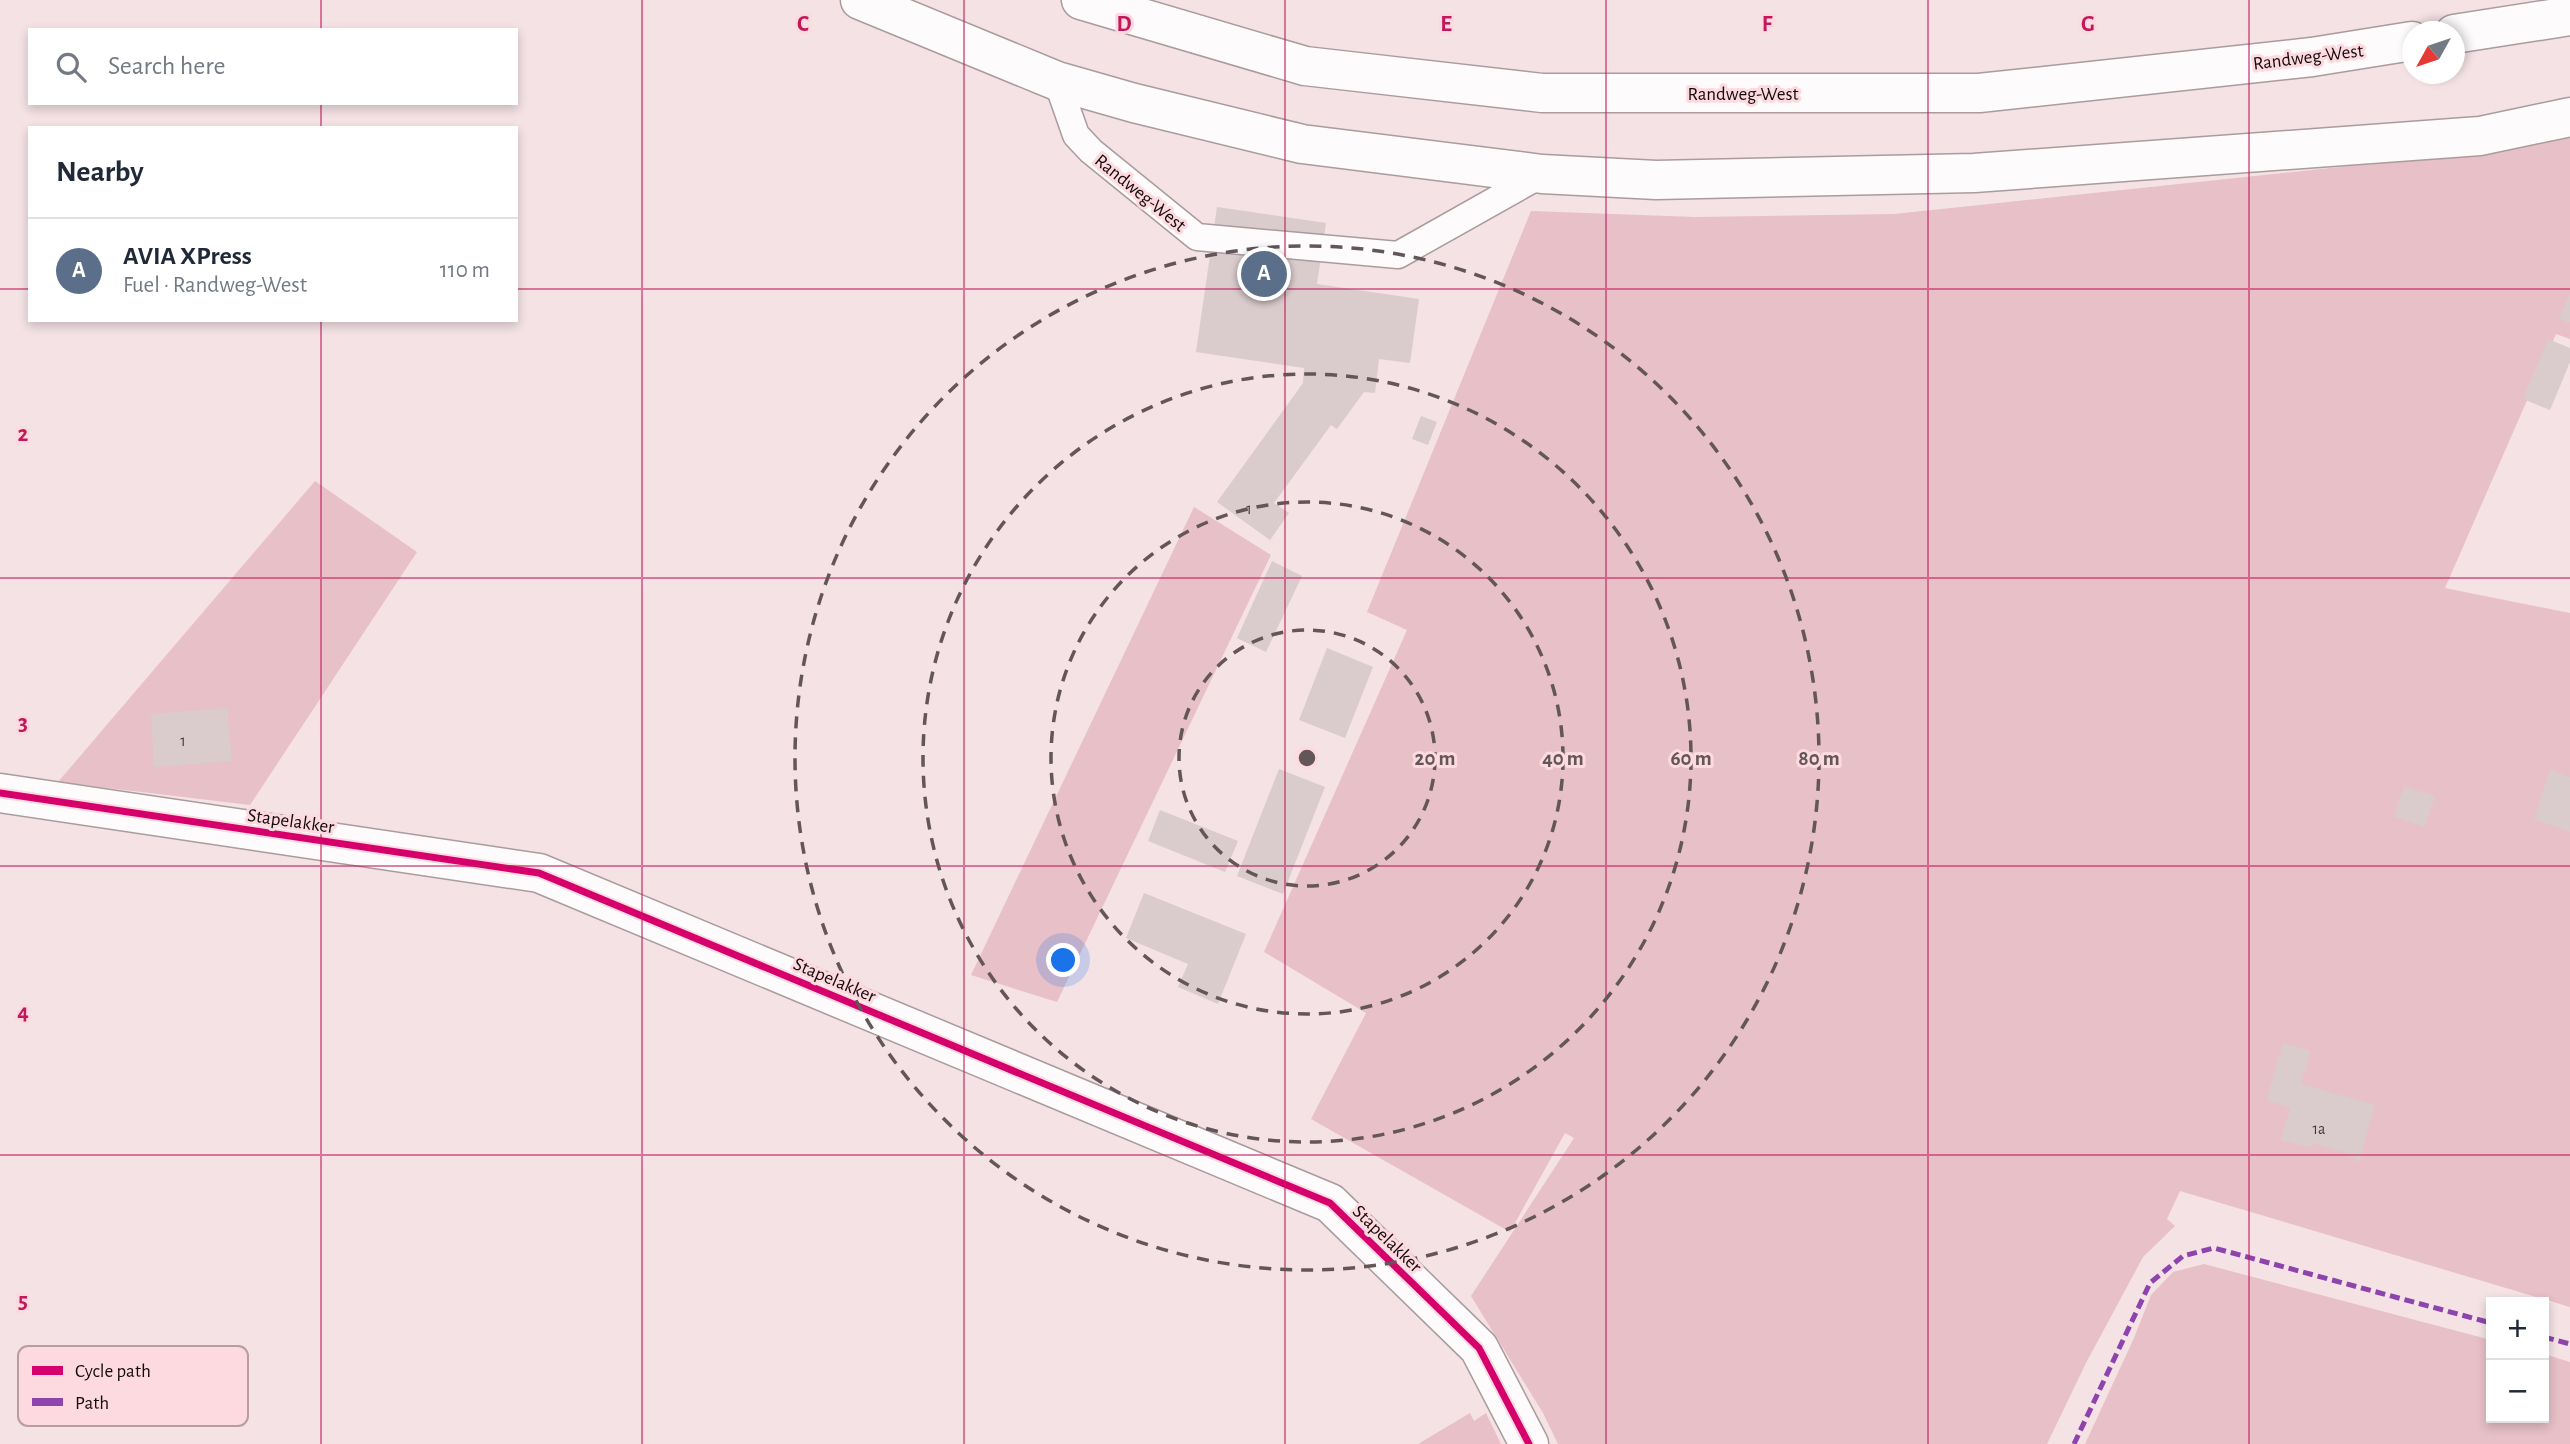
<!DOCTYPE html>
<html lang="en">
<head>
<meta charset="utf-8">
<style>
	:root { --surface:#fff; --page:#f6f6f7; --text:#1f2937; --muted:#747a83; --line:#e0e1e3; --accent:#635658 }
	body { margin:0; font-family:"Alegreya Sans",sans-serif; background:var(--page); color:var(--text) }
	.controls { position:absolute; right:21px; bottom:21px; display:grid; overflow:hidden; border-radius:0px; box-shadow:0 4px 10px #0003 }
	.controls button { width:63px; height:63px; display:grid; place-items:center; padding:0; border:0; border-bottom:2px solid var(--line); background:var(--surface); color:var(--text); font:35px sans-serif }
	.compass { position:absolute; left:2402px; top:21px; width:63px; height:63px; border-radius:50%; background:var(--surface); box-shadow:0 4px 10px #0003; rotate:230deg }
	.you { position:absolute; left:1064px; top:961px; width:24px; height:24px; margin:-18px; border:5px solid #fff; border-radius:50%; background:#1a73e8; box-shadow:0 0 0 10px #1a73e833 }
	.badge { display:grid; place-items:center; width:46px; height:46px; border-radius:50%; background:var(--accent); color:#fff; font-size:23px; font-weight:700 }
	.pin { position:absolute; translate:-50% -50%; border:4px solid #fff; box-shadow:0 2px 7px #0006 }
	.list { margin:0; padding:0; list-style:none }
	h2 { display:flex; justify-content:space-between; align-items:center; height:91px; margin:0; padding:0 28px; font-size:30px }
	h2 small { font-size:23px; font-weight:400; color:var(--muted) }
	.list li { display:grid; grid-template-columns:46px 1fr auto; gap:21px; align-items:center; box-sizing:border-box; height:105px; padding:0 28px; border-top:2px solid var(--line) }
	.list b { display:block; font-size:26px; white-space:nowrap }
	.list p { margin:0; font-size:23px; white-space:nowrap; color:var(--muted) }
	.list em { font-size:23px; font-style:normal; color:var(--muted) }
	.icon { flex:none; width:38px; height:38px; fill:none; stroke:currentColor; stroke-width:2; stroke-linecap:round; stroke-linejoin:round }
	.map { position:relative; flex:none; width:2570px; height:1444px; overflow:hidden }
	.search { position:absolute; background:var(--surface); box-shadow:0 4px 10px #0003; left:28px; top:28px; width:490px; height:77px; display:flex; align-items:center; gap:18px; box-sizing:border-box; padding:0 24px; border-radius:0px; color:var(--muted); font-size:26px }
	.panel { position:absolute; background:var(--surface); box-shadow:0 4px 10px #0003; left:28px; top:126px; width:490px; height:196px; border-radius:0px }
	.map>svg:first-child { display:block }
	.green { fill:#e8c0c7 }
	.building { fill:#dacbcd }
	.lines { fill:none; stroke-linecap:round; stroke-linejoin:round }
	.lane-casing { stroke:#a99b9e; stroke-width:29 }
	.street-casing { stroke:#a99b9e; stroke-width:41 }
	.primary-casing { stroke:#a99b9e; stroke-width:41 }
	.lane { stroke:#fdfbfb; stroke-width:26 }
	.street { stroke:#fdfbfb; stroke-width:38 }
	.primary { stroke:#fdfbfb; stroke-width:38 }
	.quiet { stroke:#8e44ad; stroke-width:5; stroke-dasharray:10 5; stroke-linecap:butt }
	.cycleway-casing { stroke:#fcdae0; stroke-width:11 }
	.cycleway { stroke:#d6006c; stroke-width:7 }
	.grid { fill:none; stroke:#c2185b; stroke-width:2; stroke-opacity:0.55 }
	.ring { fill:none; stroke:#635658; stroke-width:3.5; stroke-dasharray:12 9 }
	.labels { text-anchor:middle; stroke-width:6; stroke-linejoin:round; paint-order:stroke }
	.number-label { font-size:16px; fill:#463a3c }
	.street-label { font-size:19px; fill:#150a0c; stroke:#fcdae0 }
	.key { fill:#fcdae0; stroke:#b79ca0; stroke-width:2 }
	.key-label { font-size:19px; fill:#150a0c }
	.grid-label { font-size:23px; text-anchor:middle; font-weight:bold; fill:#c2185b; stroke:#fcdae0; stroke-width:6; stroke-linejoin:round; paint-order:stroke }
	.centre { fill:#635658; stroke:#fcdae0; stroke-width:3.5 }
	.ring-label { font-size:21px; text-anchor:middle; font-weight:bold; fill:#635658; stroke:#fcdae0; stroke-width:6; stroke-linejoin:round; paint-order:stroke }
</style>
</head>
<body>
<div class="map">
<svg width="2570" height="1444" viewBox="0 0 2570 1444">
	<rect width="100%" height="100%" fill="#f4e2e5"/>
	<path class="green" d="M2570,135V339L2556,334L2445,588L2570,613V1307L2180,1191L2167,1219L2175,1226L2143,1257L2086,1363L2047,1444H1558L1543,1413L1471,1296L1574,1138L1565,1133L1510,1232L1311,1119L1366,1013L1264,952L1407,630L1367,612L1531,211L1695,217L1894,214L2378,163Z
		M315,481L417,552L250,805L58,782Z
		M1194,507L1271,555L1057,1002L971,975Z
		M2204,1264L2491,1340V1418H2544V1354L2570,1362V1444H2085L2134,1338L2151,1295L2173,1272Z
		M1470,1413L1474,1421L1486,1413L1501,1444H1418Z"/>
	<path class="building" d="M1217,207L1326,223L1317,284L1419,299L1410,363L1379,359L1375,393L1364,392L1337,429L1331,425L1274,503L1289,513L1270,540L1217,502L1303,383L1304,368L1196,352Z
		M2570,293V323L2559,319Z
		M2548,339L2570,348V362L2550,410L2523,399Z
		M1421,416L1437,422L1428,445L1412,439Z
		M1272,561L1302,576L1266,652L1237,638Z
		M1327,648L1373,667L1345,738L1299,720Z
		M227,708L232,761L154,767L151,714Z
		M1279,769L1325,787L1283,894L1237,876Z
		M2550,770L2570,777V832L2534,819Z
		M2404,786L2435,796L2425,827L2394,817Z
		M1160,810L1238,841L1225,872L1148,841Z
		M1144,893L1246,934L1218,1004L1178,987L1188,964L1126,938Z
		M2283,1043L2311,1051L2301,1084L2375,1105L2359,1162L2355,1161L2356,1156L2312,1143L2311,1148L2281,1140L2290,1108L2266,1100Z"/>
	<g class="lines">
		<g class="lane-casing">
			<path id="lane" d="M1057,81L1076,135L1091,151L1197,237L1398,255L1542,174"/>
		</g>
		<g class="street-casing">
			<path id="street" d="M0,793L539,873L1330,1203L1479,1348L1529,1444"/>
		</g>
		<g class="primary-casing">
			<path id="primary" d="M860,0L1057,81L1134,103L1302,144L1542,174L1656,180L1974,173L2480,136L2570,117
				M1081,0L1305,66L1542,93H1979L2312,57L2412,41
				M2454,34L2570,16"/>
		</g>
		<use href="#lane" class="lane"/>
		<use href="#street" class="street"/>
		<use href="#primary" class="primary"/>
		<path class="quiet" d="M2544,1337L2570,1344
			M2074,1444L2150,1283L2183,1256L2214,1248L2491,1323"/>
		<g class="cycleway-casing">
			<path id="cycleway" d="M0,793L539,873L1330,1203L1479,1348L1529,1444"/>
		</g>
		<use href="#cycleway" class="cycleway"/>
	</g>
	<path class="grid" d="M321,0V30M642,0V1444M964,0V1444M1285,0V1444M1606,0V1444M1928,0V1444M2249,0V1444M321,103V128M0,289H30M516,289H2570M321,320V1444M0,578H2570M0,866H2570M0,1155H2570"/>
	<g class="ring">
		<circle cx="1307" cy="758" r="128"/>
		<circle cx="1307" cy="758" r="256"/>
		<circle cx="1307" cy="758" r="384"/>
		<circle cx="1307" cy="758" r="512"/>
	</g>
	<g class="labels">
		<g class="number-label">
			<text x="1249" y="514">1</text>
			<text x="183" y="746">1</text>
			<text x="2319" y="1134">1a</text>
		</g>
		<g class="street-label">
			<text transform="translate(2308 56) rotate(-7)" y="7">Randweg-West</text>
			<text x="1743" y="100">Randweg-West</text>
			<text transform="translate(1141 192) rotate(39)" y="7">Randweg-West</text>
			<text transform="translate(291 820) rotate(8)" y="7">Stapelakker</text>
			<text transform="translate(835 979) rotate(23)" y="7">Stapelakker</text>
			<text transform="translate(1388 1238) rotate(44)" y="7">Stapelakker</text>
		</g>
	</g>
	<rect x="18" y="1346" width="230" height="80" rx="10" class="key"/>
	<rect x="32" y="1366" width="31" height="9" fill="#d6006c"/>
	<rect x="32" y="1398" width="31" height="8" fill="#8e44ad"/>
	<g class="key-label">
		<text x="75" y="1377">Cycle path</text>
		<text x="75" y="1409">Path</text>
	</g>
	<g class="grid-label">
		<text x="803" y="31">C</text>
		<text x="1124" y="31">D</text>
		<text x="1446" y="31">E</text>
		<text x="1767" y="31">F</text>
		<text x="2088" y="31">G</text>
		<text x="23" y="441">2</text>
		<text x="23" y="730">3</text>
		<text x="23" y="1019">4</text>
		<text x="23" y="1308">5</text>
	</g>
	<circle cx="1307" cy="758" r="10" class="centre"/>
	<g class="ring-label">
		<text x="1435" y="765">20 m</text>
		<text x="1563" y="765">40 m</text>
		<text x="1691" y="765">60 m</text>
		<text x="1819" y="765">80 m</text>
	</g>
</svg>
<div class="controls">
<button>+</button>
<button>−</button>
</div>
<svg class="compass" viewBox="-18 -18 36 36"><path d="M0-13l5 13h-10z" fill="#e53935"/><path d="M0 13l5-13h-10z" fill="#747a83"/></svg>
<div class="you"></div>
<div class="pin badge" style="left:1264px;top:274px;background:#5c6f8a">A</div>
<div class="search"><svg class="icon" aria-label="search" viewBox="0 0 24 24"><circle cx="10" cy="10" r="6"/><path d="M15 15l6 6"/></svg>Search here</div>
<section class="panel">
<h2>Nearby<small></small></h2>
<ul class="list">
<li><span class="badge" style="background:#5c6f8a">A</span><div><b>AVIA XPress</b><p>Fuel · Randweg-West</p></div><em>110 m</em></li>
</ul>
</section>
</div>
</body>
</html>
